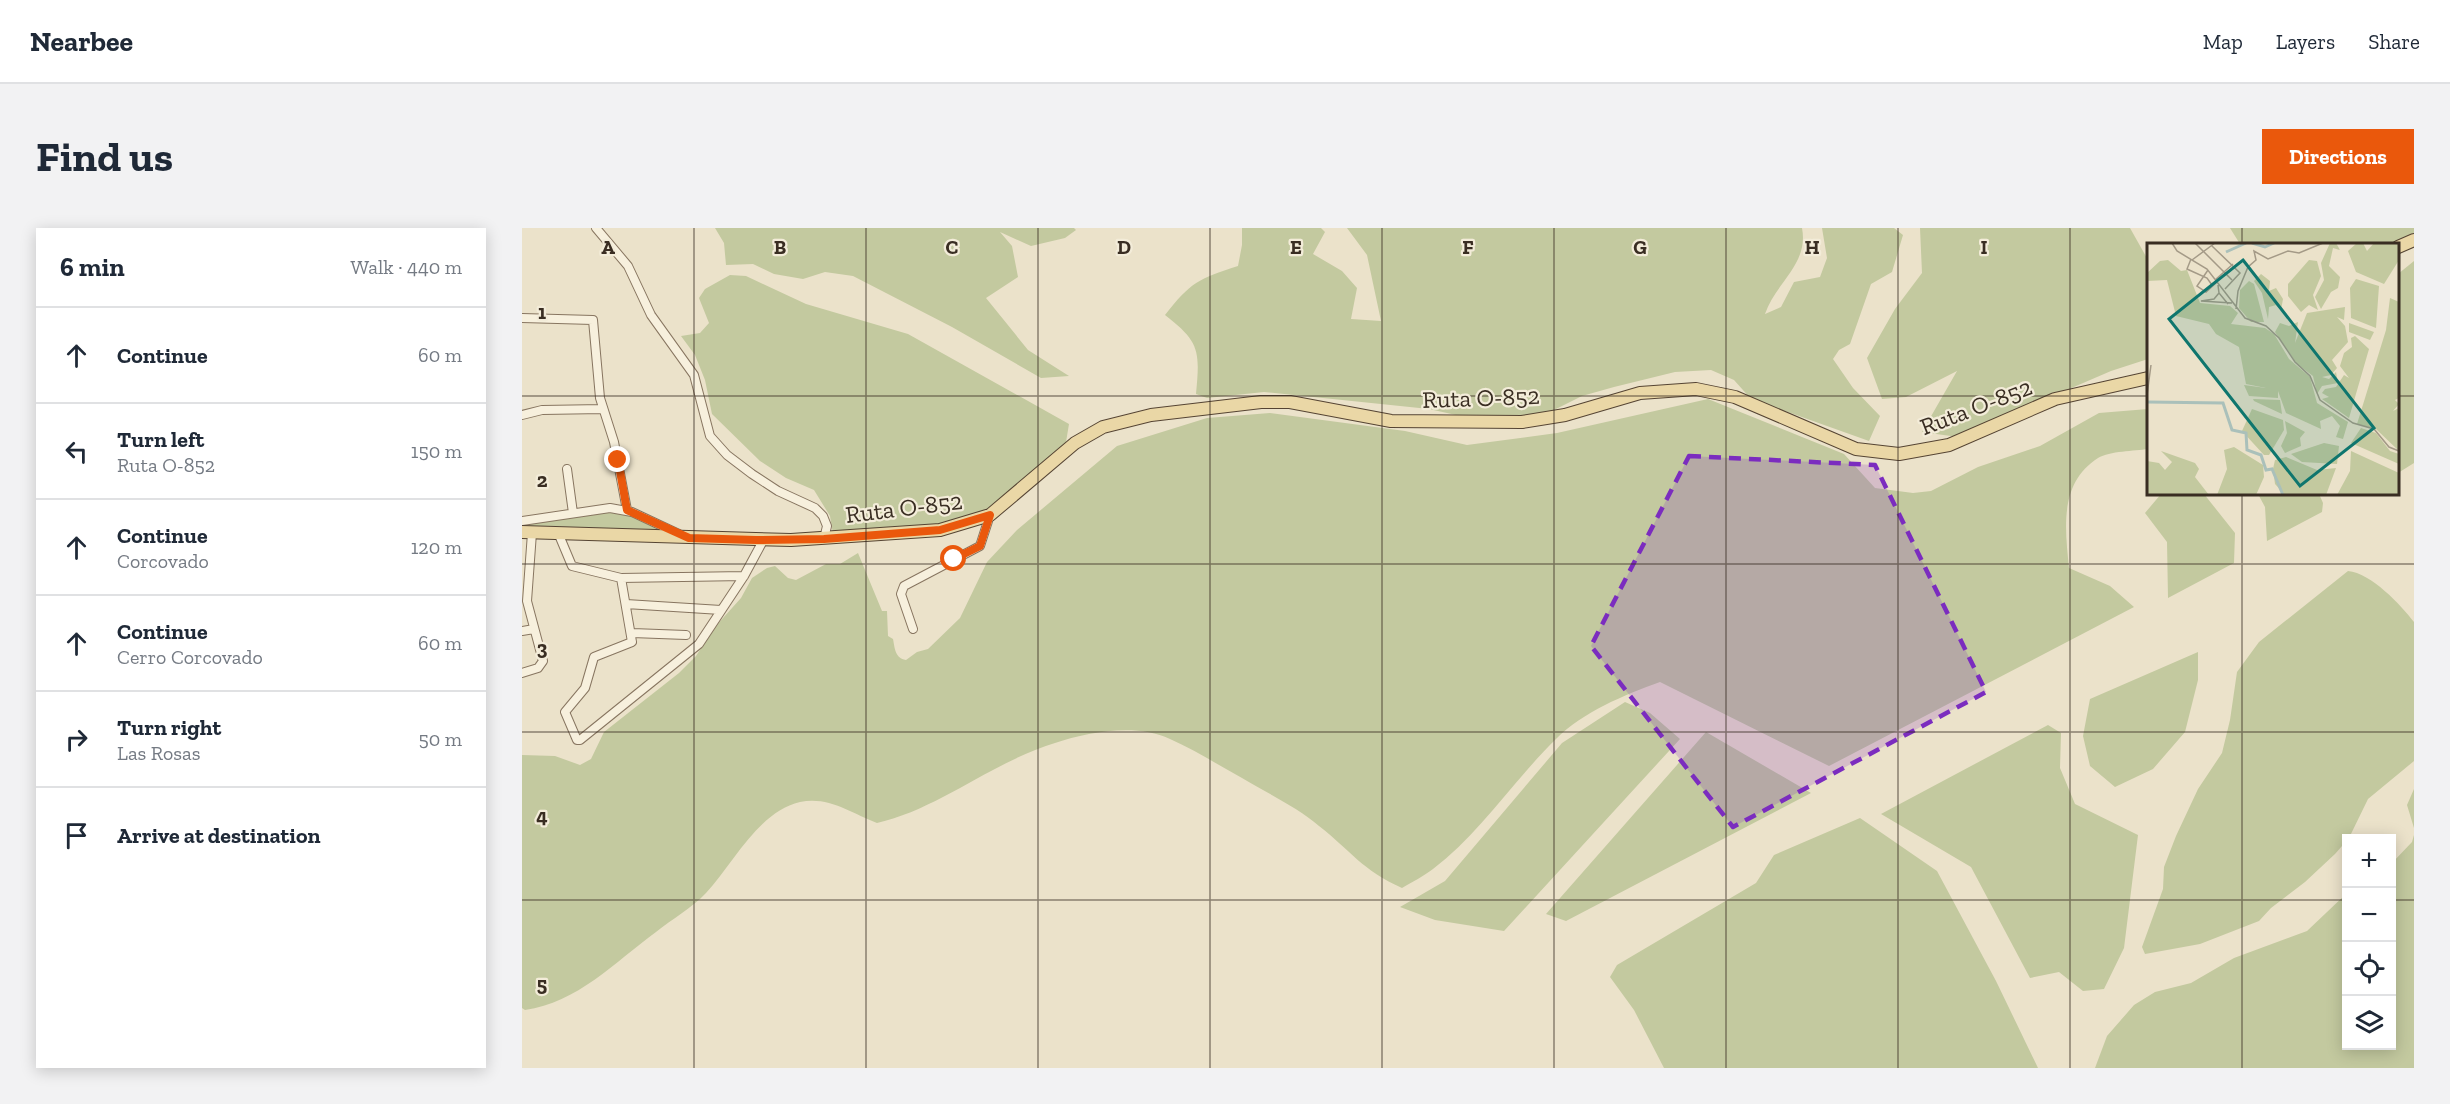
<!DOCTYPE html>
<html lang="en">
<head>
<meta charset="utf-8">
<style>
	:root { --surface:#fff; --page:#f2f2f3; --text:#1f2937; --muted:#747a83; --line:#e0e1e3; --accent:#ea580c }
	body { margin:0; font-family:"Zilla Slab",serif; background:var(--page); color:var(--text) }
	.controls { position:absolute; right:18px; bottom:18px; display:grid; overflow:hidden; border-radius:0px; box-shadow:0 3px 15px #0003 }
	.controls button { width:54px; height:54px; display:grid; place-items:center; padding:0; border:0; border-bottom:2px solid var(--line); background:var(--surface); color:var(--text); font:30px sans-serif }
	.stop { position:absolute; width:18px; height:18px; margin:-14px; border:4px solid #ea580c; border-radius:50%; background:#fff }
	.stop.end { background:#ea580c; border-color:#fff; box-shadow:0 2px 6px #0008 }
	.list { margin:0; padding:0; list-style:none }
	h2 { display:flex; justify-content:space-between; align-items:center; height:78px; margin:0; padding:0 24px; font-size:26px }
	h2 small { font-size:20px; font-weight:400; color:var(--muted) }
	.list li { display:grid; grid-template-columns:39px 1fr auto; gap:18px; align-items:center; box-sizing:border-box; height:96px; padding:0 24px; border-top:2px solid var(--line) }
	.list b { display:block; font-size:22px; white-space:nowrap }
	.list p { margin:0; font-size:20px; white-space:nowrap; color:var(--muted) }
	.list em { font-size:20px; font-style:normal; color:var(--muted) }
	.icon { flex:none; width:33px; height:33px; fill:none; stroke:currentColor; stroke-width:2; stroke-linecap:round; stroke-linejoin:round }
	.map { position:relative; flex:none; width:1892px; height:840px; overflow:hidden; border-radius:0px }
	header { display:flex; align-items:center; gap:36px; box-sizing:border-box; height:84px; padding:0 30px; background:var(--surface); border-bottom:2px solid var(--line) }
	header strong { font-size:28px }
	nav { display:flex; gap:33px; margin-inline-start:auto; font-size:21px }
	.intro { display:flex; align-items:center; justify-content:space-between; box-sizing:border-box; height:144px; padding:0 36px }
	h1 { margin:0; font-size:42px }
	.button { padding:15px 27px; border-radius:0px; background:var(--accent); color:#fff; font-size:21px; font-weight:700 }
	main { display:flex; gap:36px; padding:0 36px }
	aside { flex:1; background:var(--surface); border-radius:0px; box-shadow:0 3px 15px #0003 }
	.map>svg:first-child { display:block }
	.green { fill:#c3c99f }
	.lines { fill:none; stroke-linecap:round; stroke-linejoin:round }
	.street-casing { stroke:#877560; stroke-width:10 }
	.primary-casing { stroke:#543; stroke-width:14 }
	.street { stroke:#f7f0dd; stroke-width:8 }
	.primary { stroke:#ead7a6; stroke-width:12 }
	.route { stroke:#ea580c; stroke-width:8 }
	.marked { fill:#7b2cbf; fill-opacity:0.2; stroke:#7b2cbf; stroke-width:4.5; stroke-dasharray:12 8; stroke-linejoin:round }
	.grid { fill:none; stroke:#392d22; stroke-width:1.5; stroke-opacity:0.55 }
	.labels { text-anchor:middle; stroke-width:4.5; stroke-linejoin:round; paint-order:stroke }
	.street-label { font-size:24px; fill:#392d22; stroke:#f3ecd9 }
	.inset-river { fill:none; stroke:#aac0ba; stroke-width:3 }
	.inset-road { fill:none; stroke:#a49a87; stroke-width:1.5 }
	.view { fill:#0f766e; fill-opacity:0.15; stroke:#0f766e; stroke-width:3 }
	.inset-edge { fill:none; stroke:#392d22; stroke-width:3 }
	.grid-label { font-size:20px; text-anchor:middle; font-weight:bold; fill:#392d22; stroke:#f3ecd9; stroke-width:4.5; stroke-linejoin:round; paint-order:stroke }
</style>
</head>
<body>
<header>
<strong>Nearbee</strong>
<nav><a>Map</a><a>Layers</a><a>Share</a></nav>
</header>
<div class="intro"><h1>Find us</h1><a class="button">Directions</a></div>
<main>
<aside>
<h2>6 min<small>Walk · 440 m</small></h2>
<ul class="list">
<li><svg class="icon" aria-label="ahead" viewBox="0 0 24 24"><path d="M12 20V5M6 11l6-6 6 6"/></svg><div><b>Continue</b></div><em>60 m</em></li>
<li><svg class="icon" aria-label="left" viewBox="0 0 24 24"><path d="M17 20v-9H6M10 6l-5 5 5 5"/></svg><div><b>Turn left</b><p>Ruta O-852</p></div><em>150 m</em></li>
<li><svg class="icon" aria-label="ahead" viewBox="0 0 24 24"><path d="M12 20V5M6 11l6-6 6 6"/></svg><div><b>Continue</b><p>Corcovado</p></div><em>120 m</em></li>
<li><svg class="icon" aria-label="ahead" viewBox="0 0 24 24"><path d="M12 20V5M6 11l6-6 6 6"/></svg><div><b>Continue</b><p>Cerro Corcovado</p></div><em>60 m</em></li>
<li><svg class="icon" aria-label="right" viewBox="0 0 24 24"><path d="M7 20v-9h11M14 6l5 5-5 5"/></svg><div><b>Turn right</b><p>Las Rosas</p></div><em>50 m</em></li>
<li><svg class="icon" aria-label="arrive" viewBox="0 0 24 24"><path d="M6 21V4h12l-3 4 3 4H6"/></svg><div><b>Arrive at destination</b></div></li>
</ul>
</aside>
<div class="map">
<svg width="1892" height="840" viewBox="0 0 1892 840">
	<rect width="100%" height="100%" fill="#ebe2ca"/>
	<path class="green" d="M193,0H552L554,2L543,10L509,18L478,4L490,18L496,49L464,70L506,122L547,148L519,150L430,99L331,48L303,44L281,51L252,46L231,36L204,37L202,15Z
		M720,0H799L803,4L791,26L820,43L835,60L829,91L859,93L845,27L825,0H1280C1287,36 1254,54 1243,86L1259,79L1272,54L1298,49L1305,30L1300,0H1372L1381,7L1370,44L1349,56L1328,116L1317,122L1311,131L1331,160L1358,188L1347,213L1229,171L1212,152L1189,142L1153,144L1092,159L1060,168L1024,186L1001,191L943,189L907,181L742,164L685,170L674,166C678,123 678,114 643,87C669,54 676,51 716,38L720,17Z
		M1398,0H1608L1626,32V131L1589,143L1436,209L1400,204L1435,143L1384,169L1360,171L1345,130L1373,81L1400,45Z
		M1708,0H1892V5L1870,16H1718Z
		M1892,33V235L1876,245V46Z
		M208,47L224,48L284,76L386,106L547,196L542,226L513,254L453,289L392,301L311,306L308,288L292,262L264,250L238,233L190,186L183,152L173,127L159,108L178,105L187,95L177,70L183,61Z
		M1186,171L1322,226L1353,260L1391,265L1409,263L1456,239L1518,218L1577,185L1626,181V221C1612,223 1588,223 1576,230C1537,255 1543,300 1547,340L1588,358L1612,379L1307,538L1138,454C1102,467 1061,484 1034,511C992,552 958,605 911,641C902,648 890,654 880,660C840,642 829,623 797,598C775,579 745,565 720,550C696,537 673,522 648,511C614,495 567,504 533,515C470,534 417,581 355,595C329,585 307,568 278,574C236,584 212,635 184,665C170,680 150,691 134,704C93,734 55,775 3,782L0,780V527L33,528L58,537L69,531L82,504L157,445L174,428L192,400L219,370L230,350L245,340L253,338L266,350L274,352L304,336H318L336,325L360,383H365L366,408L371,411C373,421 373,430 384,432L395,424L406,421L438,390L465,334L495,302L595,218L685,190L748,185L883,203L945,217L1035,205Z
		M1639,266H1682L1713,305L1712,335L1646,370L1645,314L1623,285Z
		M1736,266H1797L1801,275L1800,284L1745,313L1743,279Z
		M74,283L104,284L146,304L1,298Z
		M1826,343C1849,345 1879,377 1892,394V533L1846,571L1827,610L1813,626L1783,654L1749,680L1737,693L1678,716L1623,726L1620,719L1641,661L1642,639L1654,608L1676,561L1700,525L1708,492L1715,444L1737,414Z
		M1676,424V452L1663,504L1631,541L1593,559L1568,538L1561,508L1568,471Z
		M1103,474L1128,485L1158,511L982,703L913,692L878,679L923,653L1040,515Z
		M1526,497L1539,505L1538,540L1553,576L1616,607L1602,720L1582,761L1561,763L1537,744L1508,750L1449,639L1359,586Z
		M1184,504L1289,565L1044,693L1024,686Z
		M1892,561V600L1885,577Z
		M1338,590L1415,643L1474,753L1516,840H1142L1112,782L1088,749L1095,737L1234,655L1252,627Z
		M1892,607V840H1573L1585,808L1612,777L1633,764L1669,755L1712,730L1785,703L1824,666V818H1870V635L1890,614Z"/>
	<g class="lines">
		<g class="street-casing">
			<path id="street" d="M74,0L106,38L129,87L172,147L188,208L205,227L230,246L256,263L293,280L301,288L305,298L302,311
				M0,90L71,92L78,170L92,214L105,282
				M0,187L20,182L81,181
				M45,241L51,285
				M0,293L88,280L110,284L157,306
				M37,307L50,338L99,350L222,348
				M99,350L110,414L72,429L63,460L43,484L55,512H58L177,416L222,348L242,311
				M104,376L199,382
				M391,401L379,366L382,358L458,318L468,287
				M0,403L12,401
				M110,405L164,407
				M0,445L16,440L21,433L5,373L10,305"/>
		</g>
		<g class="primary-casing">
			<path id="primary" d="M1876,19L1892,12
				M0,304L269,312L418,302L468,287L553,215L581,199L629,187L739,174H768L869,193L1000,194L1043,187L1118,165L1174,161L1213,169L1334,221L1377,226L1427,217L1533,171L1626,150"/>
		</g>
		<use href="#street" class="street"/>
		<use href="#primary" class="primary"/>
	</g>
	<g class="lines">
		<path class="route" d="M96,232L105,282L167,310L234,312L302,311L418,302L468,287L458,318L432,331"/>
	</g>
	<path class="marked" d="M1167,228L1353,237L1464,464L1211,599L1069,418Z"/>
	<path class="grid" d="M172,0V840M344,0V840M516,0V840M688,0V840M860,0V840M1032,0V840M1204,0V840M1376,0V840M1548,0V840M1720,0V16M0,168H1626M1876,168H1892M1720,266V840M0,336H1892M0,504H1892M0,672H1824M1870,672H1892"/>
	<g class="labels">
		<g class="street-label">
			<text transform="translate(959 170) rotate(-2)" y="8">Ruta O-852</text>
			<text transform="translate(1454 179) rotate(-21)" y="8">Ruta O-852</text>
			<text transform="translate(382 280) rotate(-7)" y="8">Ruta O-852</text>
		</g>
	</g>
	<g transform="translate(1625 15)">
		<rect width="252" height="252" fill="#ebe2ca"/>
		<path d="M183,0H189L193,7L186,5L182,23L193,34L191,45L184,49L174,66L168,54L177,37L174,20ZM210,0H216L220,8L227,0H252V17L237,41L209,29L201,8ZM21,17L34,28L40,27L53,60L83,63L91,70L84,81L118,85L127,91L142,116L163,134L170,160L201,179L196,196L189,194L193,183L185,173L173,178L174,186L139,170L131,148V155L102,153L97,142L119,145L99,141L92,104L69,91L62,81L29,73L20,37L0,38V30L13,18ZM162,17L170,18L174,33L166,52L171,67L162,62L154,69L141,53V41ZM114,31L123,38L122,48L129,45L136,56L134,67L129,62L122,64L121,76L115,50L107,38ZM209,36L232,43L229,85L204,75L203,45ZM102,38L107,41L117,79H104L92,65L93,47ZM243,55L252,59V155L248,157L252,161L246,168L252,165V208L229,186L210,181L239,87ZM198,64L197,77L190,74L198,83L201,99L185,117L190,125L184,132L175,134L182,136L189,129L191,140L175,143L170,151L166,133L150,121L128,89L133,80L142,83L151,79L148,100L160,70ZM202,80L227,89L223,97L202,89ZM208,93L222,106L202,175L175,156L182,154L175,150L178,146L189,144L197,132L202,135L193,123L197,110L205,104L204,95ZM106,156L133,157L135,171L107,158ZM105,166L136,177L137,187L122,212H117L95,188ZM138,178L158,189L153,195L154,203L138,210L134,203L140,190ZM214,185L229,190L243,208L252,211V221L204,200ZM177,200L192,203L190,221L155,219L144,211ZM87,204L116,222L117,234L109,252H70L80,226L77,207ZM14,208L48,220L52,226L48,234L62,252H0V218L12,220L18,227L25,219ZM204,208L252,230V252H190L203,228ZM139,214L170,227L189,225L179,252H138L128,241L126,226L128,217Z" fill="#c3c99f"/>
		<path class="inset-river" d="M105,0L118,4L127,0M79,9L99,0M0,159L76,160L85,187L99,190L100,207L114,212L119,227L125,226L136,252"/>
		<path class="inset-road" d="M25,0L30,8L60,26L98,75L119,83L132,95L148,119L163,133L173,157L206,180L227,186L242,204L252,208M48,0L85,37M65,3L93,30L78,46M44,16L40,26L60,35L65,42M45,17L68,0M61,27L50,43L59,49L70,39M68,37L86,21M71,42L72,50L81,61M72,50L67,56L54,58L85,60M89,66L91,48L101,24L109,17L107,8L121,16L141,8L152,10L176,0M0,152L4,122"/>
		<path class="view" d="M96,17L227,185L153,243L22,76Z"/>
		<rect width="252" height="252" class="inset-edge"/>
	</g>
	<g class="grid-label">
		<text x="86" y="26">A</text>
		<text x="258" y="26">B</text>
		<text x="430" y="26">C</text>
		<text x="602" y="26">D</text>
		<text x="774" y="26">E</text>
		<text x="946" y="26">F</text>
		<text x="1118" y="26">G</text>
		<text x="1290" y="26">H</text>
		<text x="1462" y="26">I</text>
		<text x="20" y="91">1</text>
		<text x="20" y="259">2</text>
		<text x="20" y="427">3</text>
		<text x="20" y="595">4</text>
		<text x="20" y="763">5</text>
	</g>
</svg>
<div class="controls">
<button>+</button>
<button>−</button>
<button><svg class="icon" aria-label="locate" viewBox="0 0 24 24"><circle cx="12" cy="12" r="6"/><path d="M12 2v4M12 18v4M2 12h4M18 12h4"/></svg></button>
<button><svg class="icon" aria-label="layers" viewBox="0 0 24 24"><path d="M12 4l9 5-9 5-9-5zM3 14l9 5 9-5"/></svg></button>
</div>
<div class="stop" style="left:432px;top:331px"></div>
<div class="stop end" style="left:96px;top:232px"></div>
</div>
</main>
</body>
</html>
